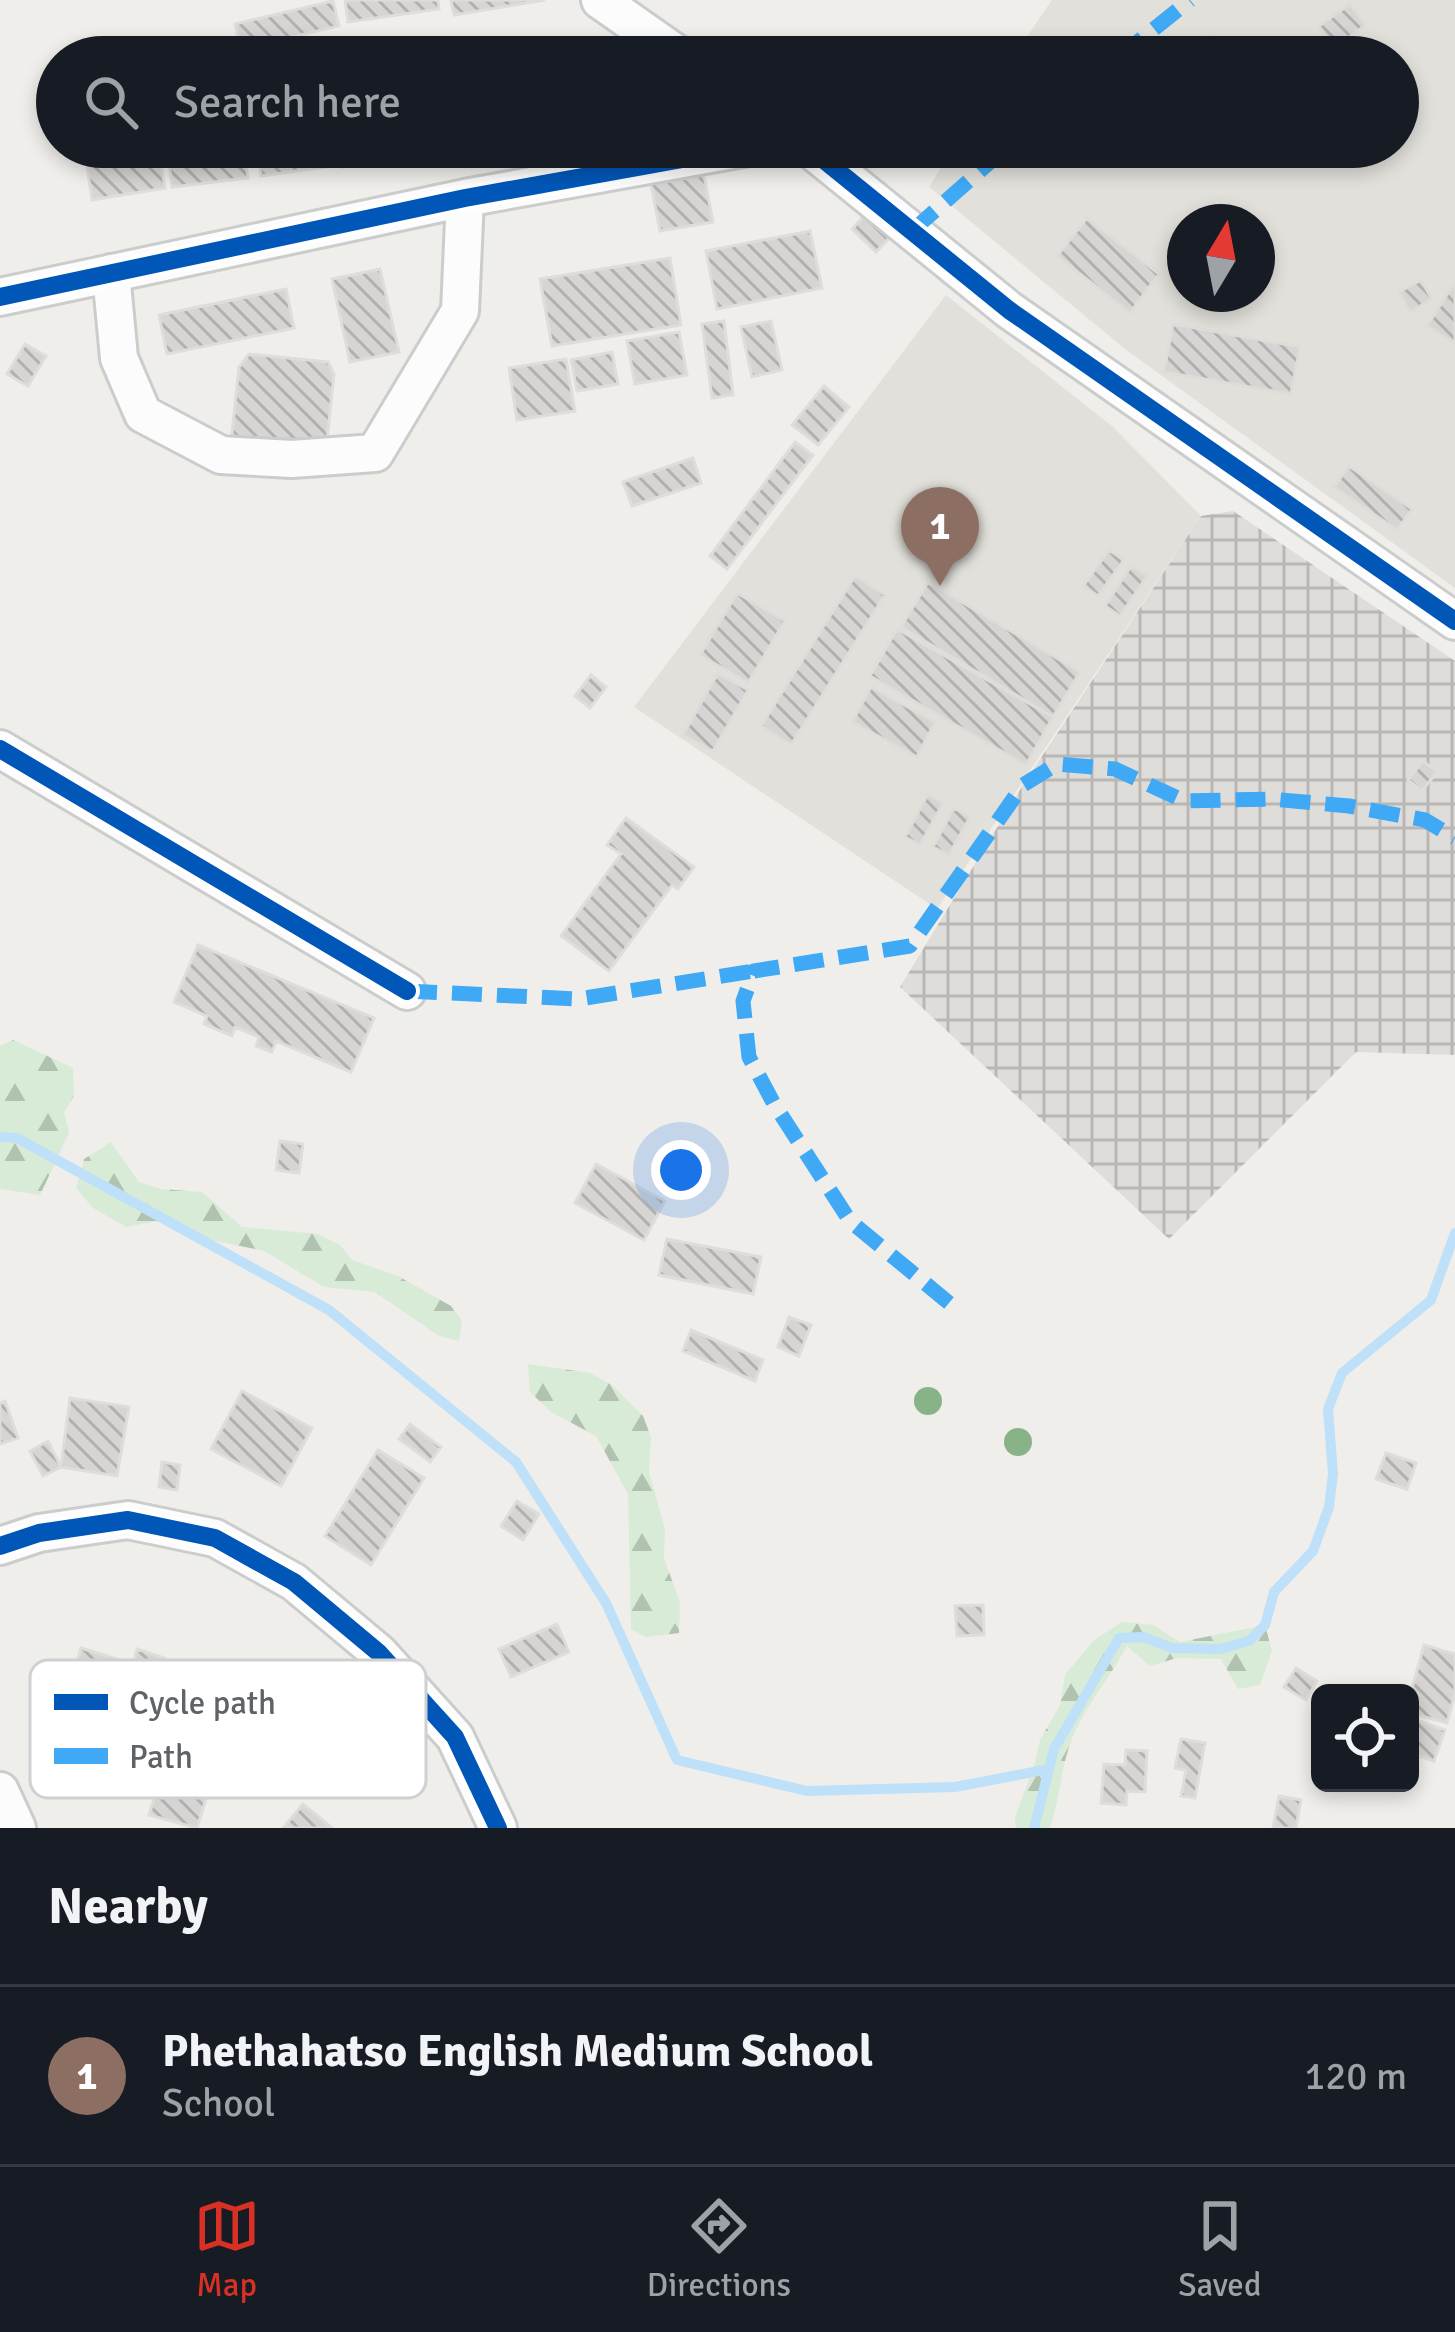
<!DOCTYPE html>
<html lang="en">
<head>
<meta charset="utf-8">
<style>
	:root { --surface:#171b24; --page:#242831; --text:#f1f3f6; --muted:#9ea1a6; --line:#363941; --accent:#d93025 }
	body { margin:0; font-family:Signika,sans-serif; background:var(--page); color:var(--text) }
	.controls { position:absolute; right:36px; bottom:36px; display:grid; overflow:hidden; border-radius:18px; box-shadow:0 6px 18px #0003 }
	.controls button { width:108px; height:108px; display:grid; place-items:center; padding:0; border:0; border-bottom:3px solid var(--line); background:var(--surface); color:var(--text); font:60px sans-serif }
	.compass { position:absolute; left:1167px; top:204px; width:108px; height:108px; border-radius:50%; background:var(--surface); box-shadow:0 6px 18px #0003; rotate:10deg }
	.you { position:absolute; left:681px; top:1170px; width:42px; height:42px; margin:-30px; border:9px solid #fff; border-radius:50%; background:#1a73e8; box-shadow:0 0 0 18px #1a73e833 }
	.badge { display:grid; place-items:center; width:78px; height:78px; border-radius:50%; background:var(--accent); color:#fff; font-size:39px; font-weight:700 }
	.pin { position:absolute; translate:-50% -99px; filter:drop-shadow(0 3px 6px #0008) }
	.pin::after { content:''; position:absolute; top:63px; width:42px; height:36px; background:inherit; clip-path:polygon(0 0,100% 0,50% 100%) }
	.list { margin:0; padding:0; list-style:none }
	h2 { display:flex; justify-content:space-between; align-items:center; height:156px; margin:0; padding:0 48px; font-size:51px }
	h2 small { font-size:39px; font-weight:400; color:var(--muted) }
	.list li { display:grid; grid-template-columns:78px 1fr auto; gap:36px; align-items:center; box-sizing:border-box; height:180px; padding:0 48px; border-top:3px solid var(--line) }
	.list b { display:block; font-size:45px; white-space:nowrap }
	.list p { margin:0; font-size:39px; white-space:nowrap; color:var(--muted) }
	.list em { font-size:39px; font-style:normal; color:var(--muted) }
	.icon { flex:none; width:66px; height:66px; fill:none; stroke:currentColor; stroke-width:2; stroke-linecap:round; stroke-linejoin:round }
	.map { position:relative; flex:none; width:1455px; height:1828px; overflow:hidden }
	.search { position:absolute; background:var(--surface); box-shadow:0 6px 18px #0003; left:36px; right:36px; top:36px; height:132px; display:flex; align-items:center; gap:30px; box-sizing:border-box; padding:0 42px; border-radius:66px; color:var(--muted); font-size:45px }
	.sheet { height:336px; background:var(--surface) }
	nav { display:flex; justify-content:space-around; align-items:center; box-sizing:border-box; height:168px; border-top:3px solid var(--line); background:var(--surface); font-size:33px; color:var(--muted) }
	nav a { display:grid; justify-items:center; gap:6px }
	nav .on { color:var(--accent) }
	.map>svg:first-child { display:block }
	.industrial { fill:url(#industrial-grid) }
	.education { fill:#e2e0da; fill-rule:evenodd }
	.forest { fill:url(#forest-firs) }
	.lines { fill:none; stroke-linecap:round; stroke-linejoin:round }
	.stream { stroke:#bfe0f9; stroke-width:10 }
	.building { fill:url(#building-back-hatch); stroke:#deddd9; stroke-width:3 }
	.minor-casing { stroke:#cbcccc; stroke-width:42 }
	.minor { stroke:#fdfcfc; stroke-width:36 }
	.quiet { stroke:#3fa9f5; stroke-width:15; stroke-dasharray:30 15; stroke-linecap:butt }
	.cycleway-casing { stroke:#fff; stroke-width:26 }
	.cycleway { stroke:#0057b8; stroke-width:18 }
	.tree { fill:#88b388 }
	.key { fill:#fff; stroke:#cfd0d2; stroke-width:3 }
	.key-label { font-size:33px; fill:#5f6368 }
</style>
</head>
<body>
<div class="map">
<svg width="1455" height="1828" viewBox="0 0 1455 1828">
	<defs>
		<pattern id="industrial-grid" width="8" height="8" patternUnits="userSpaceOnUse" patternTransform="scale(3)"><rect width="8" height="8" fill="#dfddda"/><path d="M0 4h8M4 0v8" fill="none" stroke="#b8b7b5"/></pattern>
		<pattern id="forest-firs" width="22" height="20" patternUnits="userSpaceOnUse" patternTransform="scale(3)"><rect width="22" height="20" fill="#d8ebd6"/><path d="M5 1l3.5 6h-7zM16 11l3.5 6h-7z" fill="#b2c2b1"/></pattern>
		<pattern id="building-back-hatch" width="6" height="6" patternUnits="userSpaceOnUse" patternTransform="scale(3)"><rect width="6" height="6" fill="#d6d5d3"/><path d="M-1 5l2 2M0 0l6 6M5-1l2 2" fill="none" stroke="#b1b0af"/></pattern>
	</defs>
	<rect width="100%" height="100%" fill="#efeeea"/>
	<path class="industrial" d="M1233,511L1455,661V1055L1356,1052L1169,1239L900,987L1023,785L1201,516Z"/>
	<path class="education" d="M1052,0H1455V588L1125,349L929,187L954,147H1398V57H1013ZM1185,222H1257V294H1185Z
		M946,295L1113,427L1201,516L937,909L634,707Z"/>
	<path class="forest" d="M13,1040L73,1068L74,1096L64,1112L69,1133L40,1195L0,1189V1046Z
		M111,1142L139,1182L161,1189L202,1192L242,1227L318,1234L340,1245L352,1260L398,1276L451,1306L462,1321L459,1341L439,1336L375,1292L324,1287L264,1251L211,1240L158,1221L126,1227L93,1208L76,1188L84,1159Z
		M528,1364L590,1373L612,1385L643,1416L651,1437L649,1472L665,1529L664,1558L680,1603L679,1633L646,1637L631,1629L628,1494L596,1436L551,1412L530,1392Z
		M1122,1622L1153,1625L1180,1642L1265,1625L1272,1651L1260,1685L1238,1689L1221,1659L1177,1658L1150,1666L1127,1646C1110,1677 1087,1704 1073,1736C1061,1765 1060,1798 1050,1828H1016L1015,1817L1035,1763L1040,1740L1060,1705L1065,1675L1094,1640Z"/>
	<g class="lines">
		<path class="stream" d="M0,1137L17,1138L329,1310L516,1462L606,1603L677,1760L807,1791L955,1787L1049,1769
			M1034,1828L1054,1749L1119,1638L1143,1637L1172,1648L1220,1649L1249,1641L1265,1625L1274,1592L1313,1551L1329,1507L1333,1474L1328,1409L1342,1373L1431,1300L1455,1233"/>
	</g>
	<path class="building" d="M345,0H438L439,9L348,22Z
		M451,0H545L454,15Z
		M333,1L339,26L241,49L235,24Z
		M1350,4L1366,25L1334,48L1319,26Z
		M1211,36L1220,57H1173L1172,52Z
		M117,147H158L165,188L92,200L85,153Z
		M167,147H244L248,178L172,187Z
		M257,147H330L333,166L261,176Z
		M339,147H414L416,156L342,167Z
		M704,175L713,222L660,231L651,184Z
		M869,211L893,234L876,252L852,229Z
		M1087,218L1159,274L1130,313L1057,256Z
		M810,231L822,288L717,309L706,251Z
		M670,258L681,325L552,346L540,279Z
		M380,269L399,352L350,362L332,279Z
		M1421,280L1432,299L1410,312L1399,292Z
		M1455,282V344L1427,326Z
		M286,289L294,328L167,354L159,315Z
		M724,321L733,395L712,398L702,324Z
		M771,321L782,370L752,377L741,327Z
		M1173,324L1300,347L1291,394L1164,372Z
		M679,332L687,375L635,384L627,341Z
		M25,344L46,356L28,386L7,374Z
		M612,352L618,384L577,391L571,360Z
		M249,354L328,362L334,374L327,440L237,445L232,433L239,367Z
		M566,359L575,411L517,420L509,368Z
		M824,386L849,407L818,445L792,425Z
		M795,442L813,455L727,569L710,556Z
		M693,458L701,483L632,506L623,482Z
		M1349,466L1412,509L1397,530L1334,487Z
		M1109,550L1124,560L1098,596L1083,586Z
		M1131,566L1147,576L1120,616L1105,606Z
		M855,576L885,595L791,745L761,726Z
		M928,582L1080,672L1053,717L901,627Z
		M737,593L785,621L748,683L700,655Z
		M897,629L1053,717L1026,765L870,676Z
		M718,673L748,690L713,751L683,735Z
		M591,675L606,687L590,708L575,696Z
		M871,687L935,722L917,757L852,722Z
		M1423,761L1437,772L1422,791L1408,780Z
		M928,794L943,803L920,845L905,837Z
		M954,808L970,817L949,855L933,847Z
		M626,818L694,867L678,889L672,885L609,971L561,936L621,854L607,845Z
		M198,945L374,1018L351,1072L276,1041L272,1052L256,1046L259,1037L235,1027L232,1036L204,1024L207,1016L174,1002Z
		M280,1141L303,1144L299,1173L276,1170Z
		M596,1164L665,1201L644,1240L575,1203Z
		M667,1239L761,1257L753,1294L659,1275Z
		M789,1317L811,1325L799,1356L778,1347Z
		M691,1330L763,1360L755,1381L683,1351Z
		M242,1391L312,1428L281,1486L211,1449Z
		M70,1398L129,1407L117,1476L61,1467Z
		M5,1401L18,1438L0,1444V1403Z
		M410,1424L441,1447L430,1462L399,1439Z
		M48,1441L61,1467L43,1476L30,1451Z
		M378,1450L424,1478L371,1565L325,1536Z
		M1386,1453L1416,1463L1407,1489L1376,1479Z
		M162,1462L180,1465L177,1490L159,1487Z
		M517,1501L539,1514L523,1540L501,1526Z
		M983,1605L984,1635L957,1636L955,1606Z
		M557,1624L569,1652L511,1677L499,1649Z
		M1424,1645L1455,1654V1693L1447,1723L1410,1713V1696Z
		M81,1648L133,1664L137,1649L164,1658L158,1679L222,1697L196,1760L216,1766L197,1828L149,1815L160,1780L131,1772L138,1748L104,1766L91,1740L128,1722L127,1711L68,1693Z
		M1296,1668L1317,1681L1306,1700L1284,1687Z
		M1410,1718L1445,1730L1434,1761L1410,1753Z
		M1181,1739L1205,1743L1195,1798L1181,1796L1186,1770L1175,1768Z
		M1126,1750L1147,1751L1145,1792L1127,1791L1126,1805L1101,1803L1104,1764L1125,1765Z
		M1279,1796L1301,1800L1296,1828H1273Z
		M303,1804L332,1828H283Z"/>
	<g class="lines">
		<g class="minor-casing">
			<path id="minor" d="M600,0L681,57
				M808,147L1009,310L1455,621
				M111,273L119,358L143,414L221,455L292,459L375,453L460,311L465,198
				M0,297L465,198L749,147
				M0,749L407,991
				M0,1546L39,1533L128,1520L215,1538L294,1582L379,1653L455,1737L498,1828
				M0,1791L17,1828"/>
		</g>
		<use href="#minor" class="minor"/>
		<path class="quiet" d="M1119,57L1190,0
			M912,231L1007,147
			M407,991L579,999L754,971
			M949,1303L850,1221L774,1104L749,1057L743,1001L754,971L910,946L1023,785L1057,764L1115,769L1184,801L1271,799L1349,806L1425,820L1455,838"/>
		<g class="cycleway-casing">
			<path id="cycleway" d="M808,147L1009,310L1455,621
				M0,297L465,198L749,147
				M0,749L407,991
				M0,1546L39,1533L128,1520L215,1538L294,1582L379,1653L455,1737L498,1828"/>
		</g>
		<use href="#cycleway" class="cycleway"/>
	</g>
	<g class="tree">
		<circle cx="928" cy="1401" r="14"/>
		<circle cx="1018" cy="1442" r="14"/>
	</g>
	<rect x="30" y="1660" width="396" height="138" rx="18" class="key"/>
	<rect x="54" y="1694" width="54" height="16" fill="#0057b8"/>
	<rect x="54" y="1748" width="54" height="16" fill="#3fa9f5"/>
	<g class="key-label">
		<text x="129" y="1714">Cycle path</text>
		<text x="129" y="1768">Path</text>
	</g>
</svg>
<div class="controls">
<button><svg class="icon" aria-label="locate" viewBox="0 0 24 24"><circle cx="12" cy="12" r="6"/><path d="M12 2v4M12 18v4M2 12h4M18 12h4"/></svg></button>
</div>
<svg class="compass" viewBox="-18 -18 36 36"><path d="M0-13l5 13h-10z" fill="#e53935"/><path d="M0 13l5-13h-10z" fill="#9ea1a6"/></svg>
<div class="you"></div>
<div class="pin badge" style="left:940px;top:586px;background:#8d6e63">1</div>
<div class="search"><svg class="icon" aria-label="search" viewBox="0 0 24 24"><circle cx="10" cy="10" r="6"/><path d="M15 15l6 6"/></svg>Search here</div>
</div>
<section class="sheet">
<h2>Nearby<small></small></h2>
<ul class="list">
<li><span class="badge" style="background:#8d6e63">1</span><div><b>Phethahatso English Medium School</b><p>School</p></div><em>120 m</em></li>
</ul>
</section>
<nav>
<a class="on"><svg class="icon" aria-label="map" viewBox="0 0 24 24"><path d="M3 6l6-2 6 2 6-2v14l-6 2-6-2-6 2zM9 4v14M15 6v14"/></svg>Map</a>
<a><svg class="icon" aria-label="directions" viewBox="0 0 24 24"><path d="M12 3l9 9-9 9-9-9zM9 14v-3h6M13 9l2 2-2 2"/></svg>Directions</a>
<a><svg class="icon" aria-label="saved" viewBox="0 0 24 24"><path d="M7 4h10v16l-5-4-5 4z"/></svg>Saved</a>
</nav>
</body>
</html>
